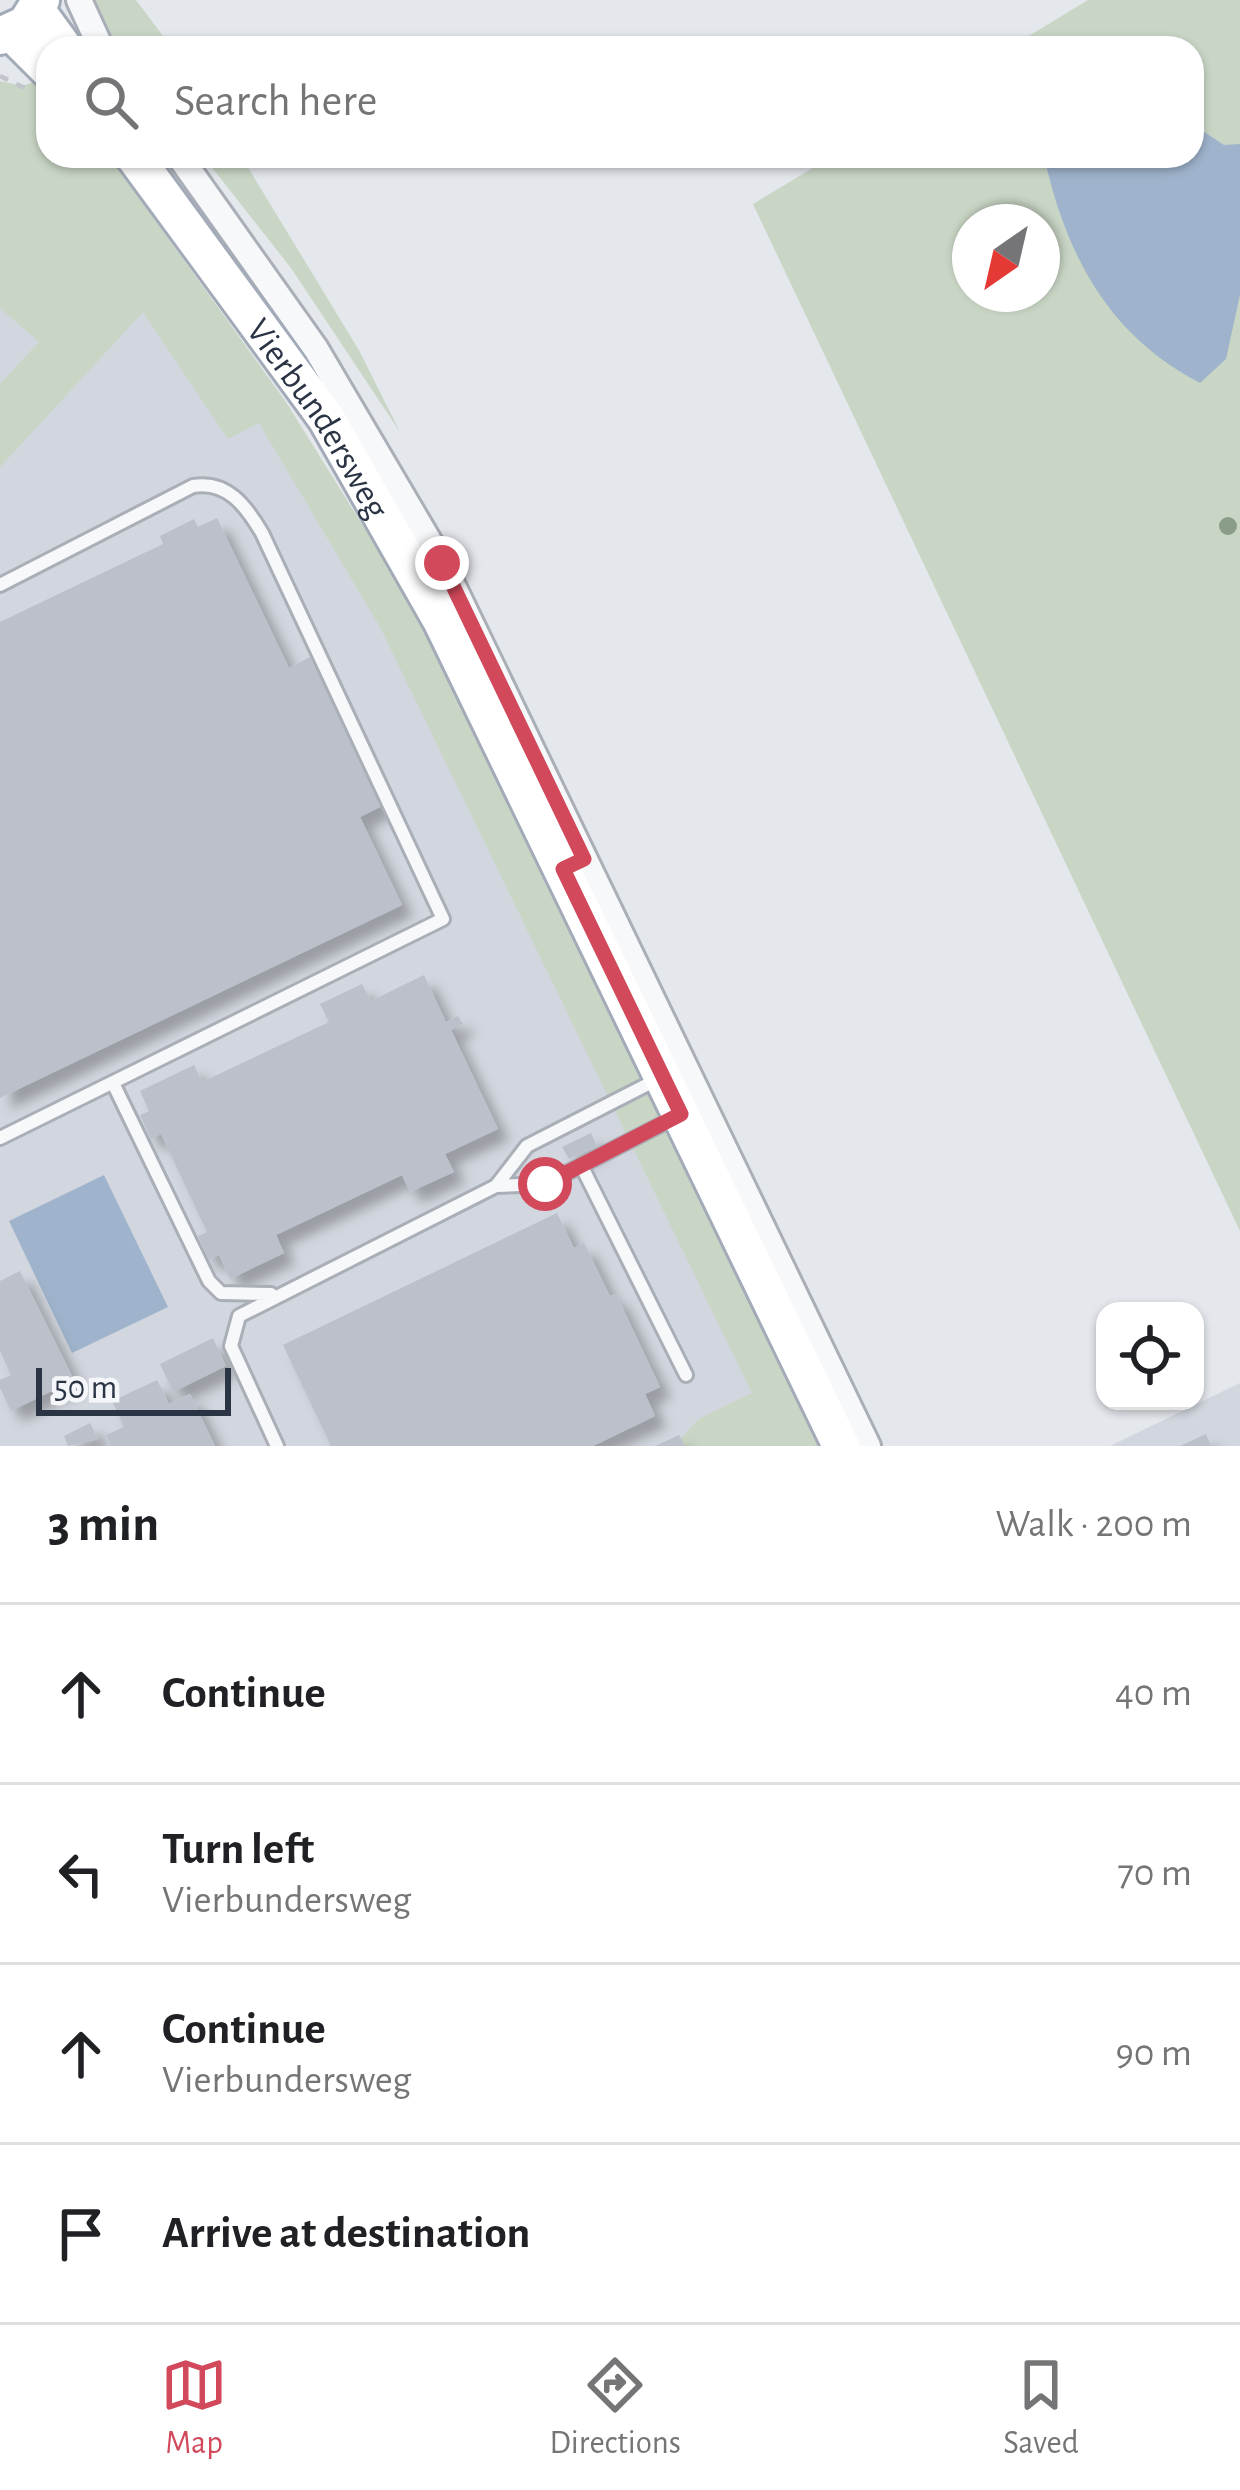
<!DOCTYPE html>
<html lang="en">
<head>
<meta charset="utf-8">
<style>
	:root { --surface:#fff; --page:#f2f2f2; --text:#202124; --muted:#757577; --line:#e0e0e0; --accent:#d1495b }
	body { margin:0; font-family:"Alegreya Sans",sans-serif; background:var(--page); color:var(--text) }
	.controls { position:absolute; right:36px; bottom:36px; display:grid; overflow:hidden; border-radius:24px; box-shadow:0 3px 9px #0004 }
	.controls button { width:108px; height:108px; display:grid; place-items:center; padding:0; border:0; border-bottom:3px solid var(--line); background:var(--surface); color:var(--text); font:60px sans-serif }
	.compass { position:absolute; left:952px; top:204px; width:108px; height:108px; border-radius:50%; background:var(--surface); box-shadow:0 3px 9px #0004; rotate:214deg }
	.scale { position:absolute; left:36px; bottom:30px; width:195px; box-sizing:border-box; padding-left:12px; border:6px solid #2b3445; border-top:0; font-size:33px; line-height:42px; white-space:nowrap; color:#2b3445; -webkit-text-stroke:9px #f4f6f9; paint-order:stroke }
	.stop { position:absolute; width:36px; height:36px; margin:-27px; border:9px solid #d1495b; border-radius:50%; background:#fff }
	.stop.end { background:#d1495b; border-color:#fff; box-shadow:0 3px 12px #0008 }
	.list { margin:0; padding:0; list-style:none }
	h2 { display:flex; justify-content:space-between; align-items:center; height:156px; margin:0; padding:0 48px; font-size:51px }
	h2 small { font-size:39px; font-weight:400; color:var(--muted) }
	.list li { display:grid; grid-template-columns:78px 1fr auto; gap:36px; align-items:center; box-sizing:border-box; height:180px; padding:0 48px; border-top:3px solid var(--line) }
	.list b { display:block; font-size:45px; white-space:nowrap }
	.list p { margin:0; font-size:39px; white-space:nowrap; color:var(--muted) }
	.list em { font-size:39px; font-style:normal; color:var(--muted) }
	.icon { flex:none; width:66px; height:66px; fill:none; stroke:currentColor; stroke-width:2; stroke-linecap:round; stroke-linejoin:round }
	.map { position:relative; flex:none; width:1240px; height:1446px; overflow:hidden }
	.search { position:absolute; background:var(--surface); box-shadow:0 3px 9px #0004; left:36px; right:36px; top:36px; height:132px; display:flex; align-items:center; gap:30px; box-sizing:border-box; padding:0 42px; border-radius:36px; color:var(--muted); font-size:45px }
	.sheet { height:876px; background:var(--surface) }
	nav { display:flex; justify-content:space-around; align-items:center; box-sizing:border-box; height:168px; border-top:3px solid var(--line); background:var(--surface); font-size:33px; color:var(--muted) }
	nav a { display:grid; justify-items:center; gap:6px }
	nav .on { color:var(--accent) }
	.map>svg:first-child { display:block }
	.built { fill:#d2d6de }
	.green { fill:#c9d6c5; fill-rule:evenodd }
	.water { fill:#9fb4cc }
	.building { fill:#bbc0ca; filter:url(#shadow) }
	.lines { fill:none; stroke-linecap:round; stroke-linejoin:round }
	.service-casing { stroke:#a9aeb7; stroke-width:18 }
	.minor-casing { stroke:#a9aeb7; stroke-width:30 }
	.primary-casing { stroke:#a3abb8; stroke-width:42 }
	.path { stroke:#c2c5cb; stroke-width:4.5; stroke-dasharray:9 9; stroke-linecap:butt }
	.service { stroke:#f7f8fa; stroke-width:12 }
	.minor { stroke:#f7f8fa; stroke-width:24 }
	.primary { stroke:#fff; stroke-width:36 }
	.tree { fill:#899d89 }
	.route { stroke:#d1495b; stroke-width:15 }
	.labels { text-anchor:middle; stroke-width:10; stroke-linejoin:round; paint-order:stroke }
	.street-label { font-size:36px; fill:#2b3445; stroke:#f4f6f9 }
</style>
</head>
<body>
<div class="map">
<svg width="1240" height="1446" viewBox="0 0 1240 1446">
	<defs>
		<filter id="shadow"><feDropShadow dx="11" dy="11" stdDeviation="6" flood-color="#0004"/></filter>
	</defs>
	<rect width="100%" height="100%" fill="#e4e7ec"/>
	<path class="built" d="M0,86L48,156L263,421L386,619L784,1446H0Z
		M1240,1383V1446H1110Z"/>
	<path class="green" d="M88,0H136L172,48H115Z
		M1088,0H1240V1231L753,204L833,156H1192V48H1009ZM970,222H1042V294H970Z
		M47,78L48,156H109L286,402L449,664L821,1446H682L680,1439L699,1419L752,1393L380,627L259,423L228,439L143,312L0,467V384L39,342L0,308V81L22,86Z
		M203,156H241L360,352L400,432L291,268Z"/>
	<path class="water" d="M1192,124L1224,145L1240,144V295L1226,359L1200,383C1108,335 1066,255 1044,156H1192Z
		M104,1175L168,1307L72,1353L9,1221Z"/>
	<path class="building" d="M217,518L289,668L310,657L382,806L360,817L402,905L0,1098V622L163,544L160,536L194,519L198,527Z
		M424,975L446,1022L458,1016L463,1024L451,1030L498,1129L445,1154L454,1172L410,1192L402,1175L276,1235L284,1253L230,1279L219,1255L209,1260L198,1236L207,1232L161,1134L151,1139L140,1115L149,1111L140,1091L194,1065L202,1082L329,1022L320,1004L362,984L371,1001Z
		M591,1133L597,1146L569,1159L562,1147Z
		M557,1213L574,1248L584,1243L610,1296L616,1294L660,1387L645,1394L655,1416L593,1446H331L283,1345Z
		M20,1271L74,1380L11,1411L0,1388V1380L11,1375L0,1351V1281Z
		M213,1338L226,1366L173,1392L160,1364Z
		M157,1380L169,1404L190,1394L215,1446H111L106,1435L124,1427L112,1401Z
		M90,1423L98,1439L68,1446L64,1436Z
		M1206,1434L1211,1446H1180Z
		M679,1435L685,1446H655Z"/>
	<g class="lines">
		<g class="service-casing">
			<path id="service" d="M0,585L193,486C227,480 246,506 262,533L443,919L0,1138
				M113,1083L209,1281L221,1293L271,1294
				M582,1167L686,1375
				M496,1186L545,1184L674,1118
				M277,1446L231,1346L239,1316L496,1186L527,1146L658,1079"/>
		</g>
		<g class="minor-casing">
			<path id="minor" d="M79,0L101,48
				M179,156L316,349L442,563L868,1446"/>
		</g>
		<g class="primary-casing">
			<g id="primary">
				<path d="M37,11L64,48"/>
				<path d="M12,33L48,69"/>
				<path d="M0,36L26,24L41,0"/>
				<path id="s1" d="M134,156L326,418L441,620L841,1446"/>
			</g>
		</g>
		<path class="path" d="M0,76L25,88"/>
		<use href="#service" class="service"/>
		<use href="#minor" class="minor"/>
		<use href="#primary" class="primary"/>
	</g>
	<circle class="tree" cx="1228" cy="526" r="9"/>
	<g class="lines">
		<path class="route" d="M442,563L584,859L563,869L681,1114L545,1184"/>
	</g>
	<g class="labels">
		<g class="street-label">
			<text dy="13" stroke="none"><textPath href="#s1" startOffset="321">Vierbundersweg</textPath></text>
		</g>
	</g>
</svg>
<div class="controls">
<button><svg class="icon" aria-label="locate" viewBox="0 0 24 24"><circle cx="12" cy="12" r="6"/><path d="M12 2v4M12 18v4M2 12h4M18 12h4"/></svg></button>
</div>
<svg class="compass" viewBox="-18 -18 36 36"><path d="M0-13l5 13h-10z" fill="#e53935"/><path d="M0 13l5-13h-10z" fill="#757577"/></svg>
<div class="scale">50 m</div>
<div class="stop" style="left:545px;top:1184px"></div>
<div class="stop end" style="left:442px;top:563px"></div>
<div class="search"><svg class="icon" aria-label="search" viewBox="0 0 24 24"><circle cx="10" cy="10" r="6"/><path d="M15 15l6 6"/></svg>Search here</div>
</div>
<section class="sheet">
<h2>3 min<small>Walk · 200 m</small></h2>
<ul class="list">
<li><svg class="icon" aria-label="ahead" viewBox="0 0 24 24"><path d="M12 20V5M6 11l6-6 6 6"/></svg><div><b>Continue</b></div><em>40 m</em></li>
<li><svg class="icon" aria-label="left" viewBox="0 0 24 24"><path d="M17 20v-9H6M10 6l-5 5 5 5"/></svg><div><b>Turn left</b><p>Vierbundersweg</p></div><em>70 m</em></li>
<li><svg class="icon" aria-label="ahead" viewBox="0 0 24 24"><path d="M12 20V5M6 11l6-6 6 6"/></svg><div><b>Continue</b><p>Vierbundersweg</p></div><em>90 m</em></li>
<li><svg class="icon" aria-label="arrive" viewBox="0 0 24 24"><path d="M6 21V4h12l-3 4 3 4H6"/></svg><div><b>Arrive at destination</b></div></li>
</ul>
</section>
<nav>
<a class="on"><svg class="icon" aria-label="map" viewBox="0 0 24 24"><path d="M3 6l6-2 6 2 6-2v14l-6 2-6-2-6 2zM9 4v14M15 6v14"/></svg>Map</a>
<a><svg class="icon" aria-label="directions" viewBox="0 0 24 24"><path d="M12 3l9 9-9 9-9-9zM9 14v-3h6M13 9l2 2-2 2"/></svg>Directions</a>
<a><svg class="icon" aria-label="saved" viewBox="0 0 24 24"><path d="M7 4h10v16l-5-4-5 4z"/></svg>Saved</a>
</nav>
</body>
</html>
